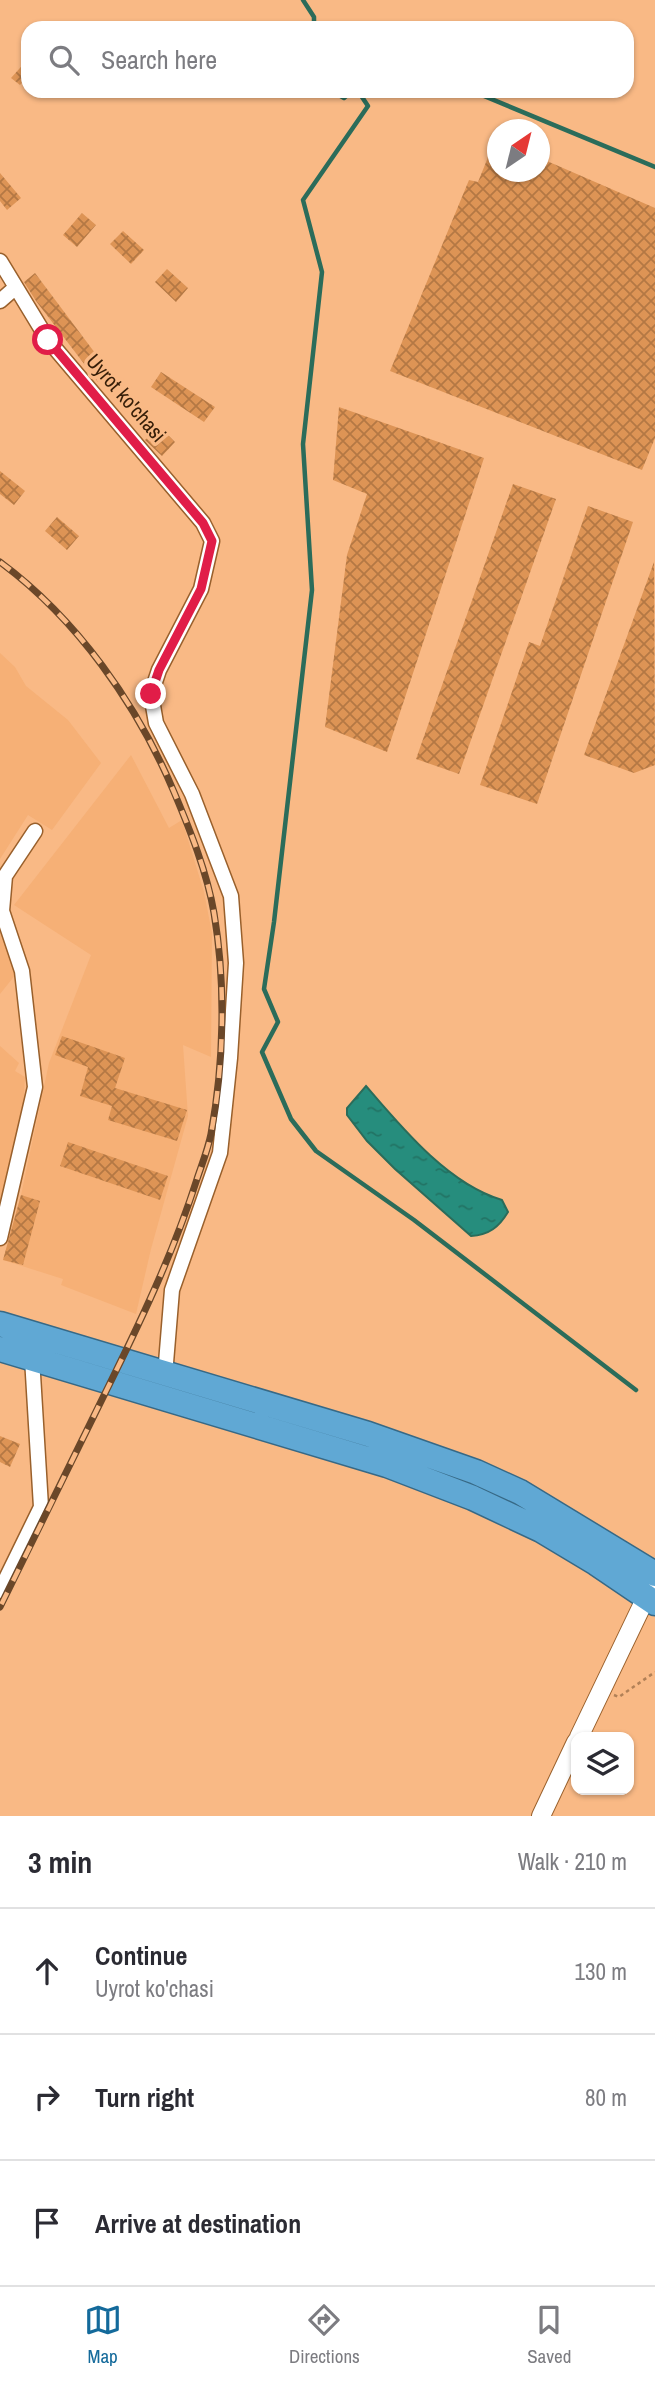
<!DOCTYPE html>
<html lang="en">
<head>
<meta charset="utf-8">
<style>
	:root { --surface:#fff; --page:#f2f2f3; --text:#2b2b33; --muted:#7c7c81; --line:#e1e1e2; --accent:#146a9b }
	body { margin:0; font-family:"Archivo Narrow",sans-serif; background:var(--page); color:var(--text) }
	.controls { position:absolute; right:21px; bottom:21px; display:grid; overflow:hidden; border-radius:14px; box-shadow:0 2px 5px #0004 }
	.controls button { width:63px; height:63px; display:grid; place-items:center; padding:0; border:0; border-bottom:2px solid var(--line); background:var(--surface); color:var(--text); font:35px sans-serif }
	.compass { position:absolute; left:487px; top:119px; width:63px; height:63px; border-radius:50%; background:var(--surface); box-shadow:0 2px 5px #0004; rotate:35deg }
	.stop { position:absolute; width:21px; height:21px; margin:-16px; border:5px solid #e11d48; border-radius:50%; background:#fff }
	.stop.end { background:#e11d48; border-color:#fff; box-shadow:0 2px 7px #0008 }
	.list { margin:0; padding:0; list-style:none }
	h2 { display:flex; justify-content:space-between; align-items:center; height:91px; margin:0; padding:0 28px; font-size:30px }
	h2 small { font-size:23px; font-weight:400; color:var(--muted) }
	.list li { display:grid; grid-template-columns:46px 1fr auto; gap:21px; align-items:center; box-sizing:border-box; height:126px; padding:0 28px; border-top:2px solid var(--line) }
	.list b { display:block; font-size:26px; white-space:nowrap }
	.list p { margin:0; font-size:23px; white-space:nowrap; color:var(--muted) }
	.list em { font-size:23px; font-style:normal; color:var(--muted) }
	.icon { flex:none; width:38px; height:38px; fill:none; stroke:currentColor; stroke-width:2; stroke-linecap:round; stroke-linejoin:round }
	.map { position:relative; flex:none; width:655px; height:1816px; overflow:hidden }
	.search { position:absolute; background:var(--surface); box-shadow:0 2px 5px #0004; left:21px; right:21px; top:21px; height:77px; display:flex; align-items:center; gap:18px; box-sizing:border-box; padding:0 24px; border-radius:21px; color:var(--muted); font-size:26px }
	.sheet { height:469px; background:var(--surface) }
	nav { display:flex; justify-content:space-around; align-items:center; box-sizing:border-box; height:98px; border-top:2px solid var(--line); background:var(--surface); font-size:19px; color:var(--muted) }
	nav a { display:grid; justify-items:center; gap:4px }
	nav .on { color:var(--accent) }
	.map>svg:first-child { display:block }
	.built { fill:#f6b076 }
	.water { fill:url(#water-ripples); stroke:#2b6c5a; stroke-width:2 }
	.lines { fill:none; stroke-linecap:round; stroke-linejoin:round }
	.stream { stroke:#2b6c5a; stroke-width:4.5 }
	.building { fill:url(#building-cross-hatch) }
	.minor-casing { stroke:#99602c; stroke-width:17 }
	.tertiary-casing { stroke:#99602c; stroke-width:20 }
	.trunk-casing { stroke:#376986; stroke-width:27 }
	.path { stroke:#b18057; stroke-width:2.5; stroke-dasharray:3.5 3.5; stroke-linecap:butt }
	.minor { stroke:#fff; stroke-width:14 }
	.tertiary { stroke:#fff; stroke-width:18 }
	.trunk { stroke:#60a8d4; stroke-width:24 }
	.rail-casing { stroke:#6a4729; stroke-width:7 }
	.rail { stroke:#f9b985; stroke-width:4.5; stroke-dasharray:13; stroke-linecap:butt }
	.route { stroke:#e11d48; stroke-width:9 }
	.labels { text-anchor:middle; stroke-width:7; stroke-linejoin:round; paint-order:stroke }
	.street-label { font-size:21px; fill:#361e08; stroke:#f9b985 }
</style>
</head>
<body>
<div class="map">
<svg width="655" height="1816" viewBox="0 0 655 1816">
	<defs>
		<pattern id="water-ripples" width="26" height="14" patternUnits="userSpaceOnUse" patternTransform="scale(1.75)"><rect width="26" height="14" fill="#268d7d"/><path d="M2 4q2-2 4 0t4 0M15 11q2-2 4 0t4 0" fill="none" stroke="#227364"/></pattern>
		<pattern id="building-cross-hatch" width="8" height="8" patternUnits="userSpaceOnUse" patternTransform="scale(1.75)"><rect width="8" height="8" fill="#dd9455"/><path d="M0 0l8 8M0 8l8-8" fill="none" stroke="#b47844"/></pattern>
	</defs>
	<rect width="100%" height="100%" fill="#f9b985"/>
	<path class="built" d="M0,653L15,667L26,686L68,720L101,763L52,830L28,815L0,859Z
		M131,755L169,828L182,820L204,892L212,933L211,1057L183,1045L188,1116L151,1249L136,1314L61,1285L63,1279L3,1260L21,1195L49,1063L91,955L14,905Z
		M0,928L4,931L16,974L0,994Z
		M0,1046L19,1063L15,1071L25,1077L23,1113L0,1224Z"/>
	<path class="water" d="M366,1086C402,1128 448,1184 502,1200L508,1212C499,1227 489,1235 471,1236L395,1169L367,1141L347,1115V1108Z"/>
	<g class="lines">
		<path class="stream" d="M303,0L314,17V28
			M332,91L344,98L352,91
			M358,91L368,106L303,200L322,272L303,444L312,590L274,922L264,989L278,1022L262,1052L291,1119L316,1151L414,1220L636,1390
			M472,91L655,167"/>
	</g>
	<path class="building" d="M28,59V76L20,85L11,78Z
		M497,135L498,172H540V158L655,208V438L642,470L390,371L469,180L478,182Z
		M0,173L21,198L7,210L0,201Z
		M82,213L96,225L77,247L63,235Z
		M123,231L144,250L131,264L110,244Z
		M167,269L188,288L176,302L155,282Z
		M35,273L110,373L98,382L36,301L24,282Z
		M161,372L215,407L204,422L151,387Z
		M339,407L484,458L387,752L325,727L347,555L367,494L333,480Z
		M159,426L175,442L162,456L145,440Z
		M0,471L25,491L14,505L0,494Z
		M513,484L556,499L459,774L416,759Z
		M588,506L633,522L537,804L480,785L529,642L540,646Z
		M57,517L79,536L67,550L45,531Z
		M654,562L655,765L634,773L584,755Z
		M62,1036L125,1058L115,1088L187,1110L177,1141L108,1120L112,1106L80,1096L88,1067L55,1055Z
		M68,1142L168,1176L160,1200L60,1166Z
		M21,1195L40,1201L23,1265L3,1260Z
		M0,1436L20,1444L10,1467L0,1462Z"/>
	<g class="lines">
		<g class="minor-casing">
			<path id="minor" d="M0,261L48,340L203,523L212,541L201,589L159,670L151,694L156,723L192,794L231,896L236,963L230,1058L220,1153L172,1290L165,1375
				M0,301L16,287
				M0,1238L35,1087L22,971L2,911L5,876L35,831
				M0,1591L41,1507L32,1358"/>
		</g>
		<g class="tertiary-casing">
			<path id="tertiary" d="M579,1737L650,1589
				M541,1816L576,1742"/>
		</g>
		<g class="trunk-casing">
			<path id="trunk" d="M0,1324L368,1434L476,1472L520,1492L655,1574
				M0,1349L387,1465L473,1498L541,1530L596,1563L655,1603"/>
		</g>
		<path class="path" d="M614,1695L619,1697L655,1672"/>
		<use href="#minor" class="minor"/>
		<use href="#tertiary" class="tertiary"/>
		<use href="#trunk" class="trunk"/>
		<g class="rail-casing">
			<path id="rail" d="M0,562C77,619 137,704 174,792C190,830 207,872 214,913C226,984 224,1063 211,1134C208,1149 202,1164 197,1179C175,1248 145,1312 113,1377C75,1454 38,1531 0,1607"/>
		</g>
		<use href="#rail" class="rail"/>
	</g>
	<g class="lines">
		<path class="route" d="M48,340L203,523L212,541L201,589L159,670L151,694"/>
	</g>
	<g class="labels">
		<g class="street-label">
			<text transform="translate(126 398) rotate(49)" y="7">Uyrot ko'chasi</text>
		</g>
	</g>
</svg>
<div class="controls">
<button><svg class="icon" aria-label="layers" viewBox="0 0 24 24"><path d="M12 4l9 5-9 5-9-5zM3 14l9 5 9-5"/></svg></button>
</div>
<svg class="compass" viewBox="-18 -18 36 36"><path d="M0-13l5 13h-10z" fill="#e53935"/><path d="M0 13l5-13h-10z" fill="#7c7c81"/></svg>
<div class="stop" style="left:48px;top:340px"></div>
<div class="stop end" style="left:151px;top:694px"></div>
<div class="search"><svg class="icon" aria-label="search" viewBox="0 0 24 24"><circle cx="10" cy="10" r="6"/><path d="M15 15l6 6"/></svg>Search here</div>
</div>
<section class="sheet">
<h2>3 min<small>Walk · 210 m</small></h2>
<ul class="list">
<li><svg class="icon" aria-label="ahead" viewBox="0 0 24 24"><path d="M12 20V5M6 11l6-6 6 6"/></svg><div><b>Continue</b><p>Uyrot ko'chasi</p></div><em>130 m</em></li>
<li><svg class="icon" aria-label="right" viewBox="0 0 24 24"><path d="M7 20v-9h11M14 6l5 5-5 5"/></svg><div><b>Turn right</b></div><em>80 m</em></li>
<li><svg class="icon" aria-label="arrive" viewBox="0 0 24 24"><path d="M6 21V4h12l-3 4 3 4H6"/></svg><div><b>Arrive at destination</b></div></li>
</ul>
</section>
<nav>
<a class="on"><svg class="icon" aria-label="map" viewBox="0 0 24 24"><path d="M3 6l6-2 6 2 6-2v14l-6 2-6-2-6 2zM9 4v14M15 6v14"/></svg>Map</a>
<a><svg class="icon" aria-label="directions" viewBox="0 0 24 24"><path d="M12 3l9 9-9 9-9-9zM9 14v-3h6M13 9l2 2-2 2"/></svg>Directions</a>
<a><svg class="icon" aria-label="saved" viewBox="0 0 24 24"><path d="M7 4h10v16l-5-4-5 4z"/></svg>Saved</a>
</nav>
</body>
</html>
